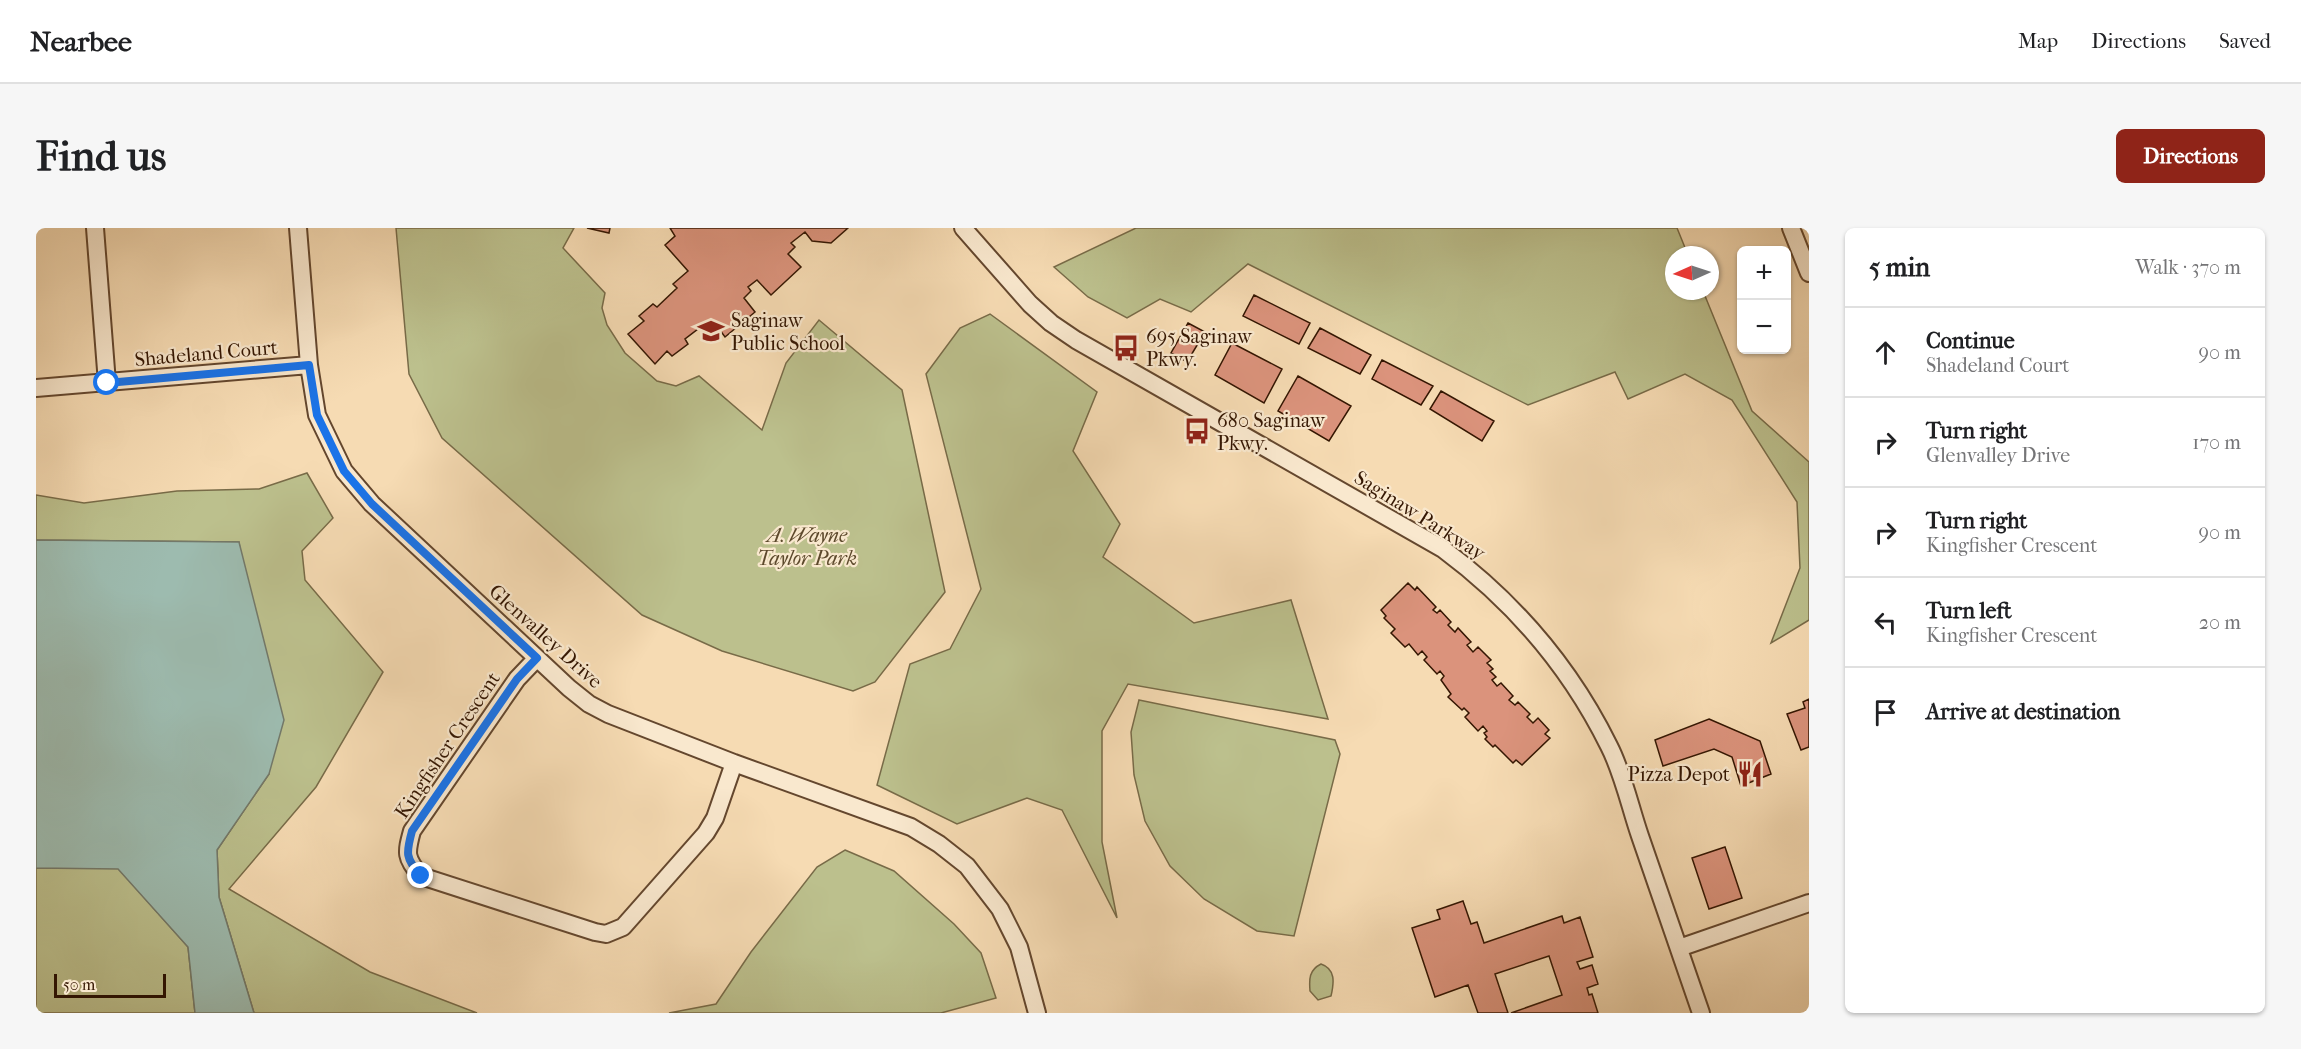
<!DOCTYPE html>
<html lang="en">
<head>
<meta charset="utf-8">
<style>
	:root { --surface:#fff; --page:#f6f6f6; --text:#202124; --muted:#757577; --line:#e0e0e0; --accent:#8f2418 }
	body { margin:0; font-family:"IM FELL French Canon",serif; background:var(--page); color:var(--text) }
	.controls { position:absolute; right:18px; top:18px; display:grid; overflow:hidden; border-radius:9px; box-shadow:0 2px 4px #0004 }
	.controls button { width:54px; height:54px; display:grid; place-items:center; padding:0; border:0; border-bottom:2px solid var(--line); background:var(--surface); color:var(--text); font:30px sans-serif }
	.compass { position:absolute; left:1629px; top:18px; width:54px; height:54px; border-radius:50%; background:var(--surface); box-shadow:0 2px 4px #0004; rotate:267deg }
	.scale { position:absolute; left:18px; bottom:15px; width:112px; box-sizing:border-box; padding-left:6px; border:3px solid #341602; border-top:0; font-size:16px; line-height:21px; white-space:nowrap; color:#341602; -webkit-text-stroke:4px #f9e8ce; paint-order:stroke }
	.stop { position:absolute; width:18px; height:18px; margin:-14px; border:4px solid #1a73e8; border-radius:50%; background:#fff }
	.stop.end { background:#1a73e8; border-color:#fff; box-shadow:0 2px 6px #0008 }
	.list { margin:0; padding:0; list-style:none }
	h2 { display:flex; justify-content:space-between; align-items:center; height:78px; margin:0; padding:0 24px; font-size:26px }
	h2 small { font-size:20px; font-weight:400; color:var(--muted) }
	.list li { display:grid; grid-template-columns:39px 1fr auto; gap:18px; align-items:center; box-sizing:border-box; height:90px; padding:0 24px; border-top:2px solid var(--line) }
	.list b { display:block; font-size:22px; white-space:nowrap }
	.list p { margin:0; font-size:20px; white-space:nowrap; color:var(--muted) }
	.list em { font-size:20px; font-style:normal; color:var(--muted) }
	.icon { flex:none; width:33px; height:33px; fill:none; stroke:currentColor; stroke-width:2; stroke-linecap:round; stroke-linejoin:round }
	.map { position:relative; flex:none; width:1773px; height:785px; overflow:hidden; border-radius:9px }
	header { display:flex; align-items:center; gap:36px; box-sizing:border-box; height:84px; padding:0 30px; background:var(--surface); border-bottom:2px solid var(--line) }
	header strong { font-size:28px }
	nav { display:flex; gap:33px; margin-inline-start:auto; font-size:21px }
	.intro { display:flex; align-items:center; justify-content:space-between; box-sizing:border-box; height:144px; padding:0 36px }
	h1 { margin:0; font-size:42px }
	.button { padding:15px 27px; border-radius:9px; background:var(--accent); color:#fff; font-size:21px; font-weight:700 }
	main { display:flex; gap:36px; padding:0 36px }
	aside { flex:1; background:var(--surface); border-radius:9px; box-shadow:0 2px 4px #0004 }
	.map>svg:first-child { display:block }
	.green { fill:#bcc08d; stroke:#786b48; stroke-width:1.5 }
	.water { fill:#9dbbaf; stroke:#73796a; stroke-width:1.5 }
	.building { fill:#db937c; stroke:#341602; stroke-width:1.5 }
	.lines { fill:none; stroke-linecap:round; stroke-linejoin:round }
	.minor-casing { stroke:#64472e; stroke-width:20 }
	.minor { stroke:#f9e8ce; stroke-width:16 }
	.route { stroke:#1a73e8; stroke-width:8 }
	.labels { text-anchor:middle; stroke-width:4.5; stroke-linejoin:round; paint-order:stroke }
	.poi-label { font-size:20px; fill:#341602; stroke:#f9e8ce; text-anchor:start }
	.street-label { font-size:20px; fill:#341602; stroke:#f9e8ce }
	.park-label { font-size:20px; font-style:italic; fill:#5d492c; stroke:#f9e8ce }
</style>
</head>
<body>
<header>
<strong>Nearbee</strong>
<nav><a>Map</a><a>Directions</a><a>Saved</a></nav>
</header>
<div class="intro"><h1>Find us</h1><a class="button">Directions</a></div>
<main>
<div class="map">
<svg width="1773" height="785" viewBox="0 0 1773 785">
	<rect width="100%" height="100%" fill="#f6dbb3"/>
	<filter id="stains"><feTurbulence type="fractalNoise" baseFrequency=".00333" numOctaves="4"/><feColorMatrix values="0 0 0 0 .2 0 0 0 0 .09 0 0 0 0 .02 0 0 0 .5 -.17"/></filter>
	<radialGradient id="worn" r=".72"><stop offset=".6" stop-color="#630" stop-opacity="0"/><stop offset="1" stop-color="#630" stop-opacity=".3"/></radialGradient>
	<path class="green" d="M360,0H538L527,20L569,65L566,80L571,97L589,125L621,153L640,158L663,148L726,202L750,135L783,92L866,162L909,364L839,454L817,463L686,423L606,387L406,210L373,146Z
		M1100,0H1641L1652,27H1638V63H1667L1716,183L1773,234V392L1735,415L1764,340L1761,274L1696,172L1649,146L1592,171L1579,144L1492,177L1212,36L1155,84L1124,71L1091,90L1052,69L1018,39Z
		M954,86L1061,164L1037,223L1084,296L1067,329L1158,395L1255,372L1292,491L1092,456L1066,503V614L1081,690L1026,582L991,570L921,596L841,557L874,436L914,421L945,361L890,146L924,100Z
		M271,245L297,290L266,323L269,352L347,444L280,559L193,661L334,744L441,785H218L183,669L181,622L233,546L203,314L0,312V267L48,275L141,263L223,261Z
		M1103,472L1299,512L1304,526L1258,708L1221,703L1168,671L1134,638L1109,593L1098,547L1095,504Z
		M809,622L858,643L918,696L945,725L960,770L905,785H633L680,776L715,724L781,639Z
		M0,640H82L152,719L159,785H0Z
		M1285,736C1300,741 1298,755 1295,768L1282,772L1274,763C1273,751 1273,742 1285,736Z"/>
	<path class="water" d="M0,312L203,314L248,492L233,546L181,622L183,669L218,785H159L152,719L82,641L0,640Z"/>
	<path class="building" d="M551,0H574L573,5Z
		M634,0H812L795,15L776,13L769,4L755,15L759,19L752,26L765,39L735,67L721,52L712,59L715,63L708,70L719,84L689,109L678,94L672,99L670,95L649,111L652,116L636,128L631,123L619,136L592,106L608,93L603,88L617,76L621,79L641,60L637,56L652,43L629,17L639,8Z
		M1218,67L1274,95L1263,116L1207,88Z
		M1152,95L1169,104L1151,134L1135,125Z
		M1284,100L1335,127L1324,146L1272,120Z
		M1196,115L1246,141L1228,175L1179,147Z
		M1346,132L1397,158L1385,177L1336,151Z
		M1262,148L1315,178L1293,213L1242,183Z
		M1405,163L1458,193L1446,213L1394,181Z
		M1372,355L1379,362L1381,359L1400,379L1397,382L1401,385L1404,382L1415,394L1412,397L1419,404L1422,400L1435,414L1431,417L1437,424L1442,419L1455,432L1451,435L1457,441L1454,443L1460,449L1456,452L1461,458L1465,455L1477,468L1473,472L1479,477L1482,474L1494,486L1491,489L1497,495L1502,490L1513,502L1509,506L1514,510L1486,537L1480,532L1477,535L1459,517L1457,519L1449,511L1451,509L1448,505L1451,503L1447,498L1442,503L1429,489L1433,485L1428,480L1426,482L1412,469L1415,466L1405,452L1408,448L1404,443L1401,446L1388,432L1391,429L1386,423L1382,427L1373,416L1369,419L1355,405L1359,401L1348,390L1350,388L1345,382Z
		M1773,471V519L1765,522L1751,486L1769,480L1767,474Z
		M1673,491L1724,513L1735,546L1705,558L1696,529L1678,521L1627,538L1619,512Z
		M1689,619L1706,670L1673,681L1656,630Z
		M1427,673L1435,696L1441,694L1448,715L1526,688L1528,695L1544,689L1557,729L1541,734L1544,741L1556,737L1562,756L1551,760L1553,767L1556,766L1562,785H1475L1526,767L1513,728L1459,746L1472,785H1442L1432,757L1399,769L1376,700L1404,691L1401,682Z"/>
	<g class="lines">
		<g class="minor-casing">
			<path id="minor" d="M59,0L71,155
				M262,0L273,137L281,187L308,243L336,276L533,460L553,476L572,486L698,535L875,599L903,616L931,638L964,681L983,719L1001,785
				M927,0L994,76L1015,95L1040,112L1407,321C1477,373 1534,439 1573,518C1587,545 1594,579 1604,608C1624,667 1645,726 1665,785
				M1755,0L1773,45
				M0,160L273,137
				M501,430L481,451L376,603C370,625 369,630 385,648L559,704L570,706L587,699L670,605L679,590L698,535
				M1643,720L1773,675"/>
		</g>
		<use href="#minor" class="minor"/>
	</g>
	<g class="lines">
		<path class="route" d="M71,155L273,137L281,187L308,243L336,276L501,430L481,451L376,603C370,625 369,630 385,648"/>
	</g>
	<defs>
		<g id="school-bare" transform="scale(2.07)"><path d="M0-5L7-2L0 1L-7-2ZM-4 1L0 2.5L4 1V4Q0 6-4 4Z" fill="#8f2418" stroke="#f9e8ce" stroke-width="2.5" paint-order="stroke"/></g>
		<g id="bus-bare" transform="scale(2.07)"><path d="M-5-6H5V4H4V6H2V4H-2V6H-4V4H-5ZM-3.5-4V0h7V-4ZM-3.5 1.2v1.5H-2V1.2ZM2 1.2v1.5H3.5V1.2Z" fill="#8f2418" stroke="#f9e8ce" stroke-width="2.5" paint-order="stroke"/></g>
		<g id="restaurant-bare" transform="scale(2.07)"><path d="M-5-6h1v4h1v-4h1v4h1v-4h1v5L-1.5 .5V6h-2V.5L-5-1ZM5-6V6H3V1.5H1.5Q1.5-4 5-6Z" fill="#8f2418" stroke="#f9e8ce" stroke-width="2.5" paint-order="stroke"/></g>
	</defs>
	<g fill-rule="evenodd">
		<use href="#school-bare" x="675" y="103"/>
		<use href="#bus-bare" x="1090" y="120"/>
		<use href="#bus-bare" x="1161" y="203"/>
		<use href="#restaurant-bare" x="1714" y="546"/>
	</g>
	<g class="labels">
		<g class="poi-label">
			<text x="695" y="99">Saginaw<tspan x="695" dy="23">Public School</tspan></text>
			<text x="1110" y="115">695 Saginaw<tspan x="1110" dy="23">Pkwy.</tspan></text>
			<text x="1181" y="199">680 Saginaw<tspan x="1181" dy="23">Pkwy.</tspan></text>
			<text x="1694" y="553" text-anchor="end">Pizza Depot</text>
		</g>
		<g class="street-label">
			<text transform="translate(170 125) rotate(-5)" y="7">Shadeland Court</text>
			<text transform="translate(1384 287) rotate(32)" y="7">Saginaw Parkway</text>
			<text transform="translate(510 408) rotate(42)" y="7">Glenvalley Drive</text>
			<text transform="translate(411 517) rotate(-56)" y="7">Kingfisher Crescent</text>
		</g>
		<g class="park-label">
			<text x="771" y="314">A. Wayne<tspan x="771" dy="23">Taylor Park</tspan></text>
		</g>
	</g>
	<rect width="100%" height="100%" filter="url(#stains)"/>
	<rect width="100%" height="100%" fill="url(#worn)"/>
</svg>
<div class="controls">
<button>+</button>
<button>−</button>
</div>
<svg class="compass" viewBox="-18 -18 36 36"><path d="M0-13l5 13h-10z" fill="#e53935"/><path d="M0 13l5-13h-10z" fill="#757577"/></svg>
<div class="scale">50 m</div>
<div class="stop" style="left:71px;top:155px"></div>
<div class="stop end" style="left:385px;top:648px"></div>
</div>
<aside>
<h2>5 min<small>Walk · 370 m</small></h2>
<ul class="list">
<li><svg class="icon" aria-label="ahead" viewBox="0 0 24 24"><path d="M12 20V5M6 11l6-6 6 6"/></svg><div><b>Continue</b><p>Shadeland Court</p></div><em>90 m</em></li>
<li><svg class="icon" aria-label="right" viewBox="0 0 24 24"><path d="M7 20v-9h11M14 6l5 5-5 5"/></svg><div><b>Turn right</b><p>Glenvalley Drive</p></div><em>170 m</em></li>
<li><svg class="icon" aria-label="right" viewBox="0 0 24 24"><path d="M7 20v-9h11M14 6l5 5-5 5"/></svg><div><b>Turn right</b><p>Kingfisher Crescent</p></div><em>90 m</em></li>
<li><svg class="icon" aria-label="left" viewBox="0 0 24 24"><path d="M17 20v-9H6M10 6l-5 5 5 5"/></svg><div><b>Turn left</b><p>Kingfisher Crescent</p></div><em>20 m</em></li>
<li><svg class="icon" aria-label="arrive" viewBox="0 0 24 24"><path d="M6 21V4h12l-3 4 3 4H6"/></svg><div><b>Arrive at destination</b></div></li>
</ul>
</aside>
</main>
</body>
</html>
